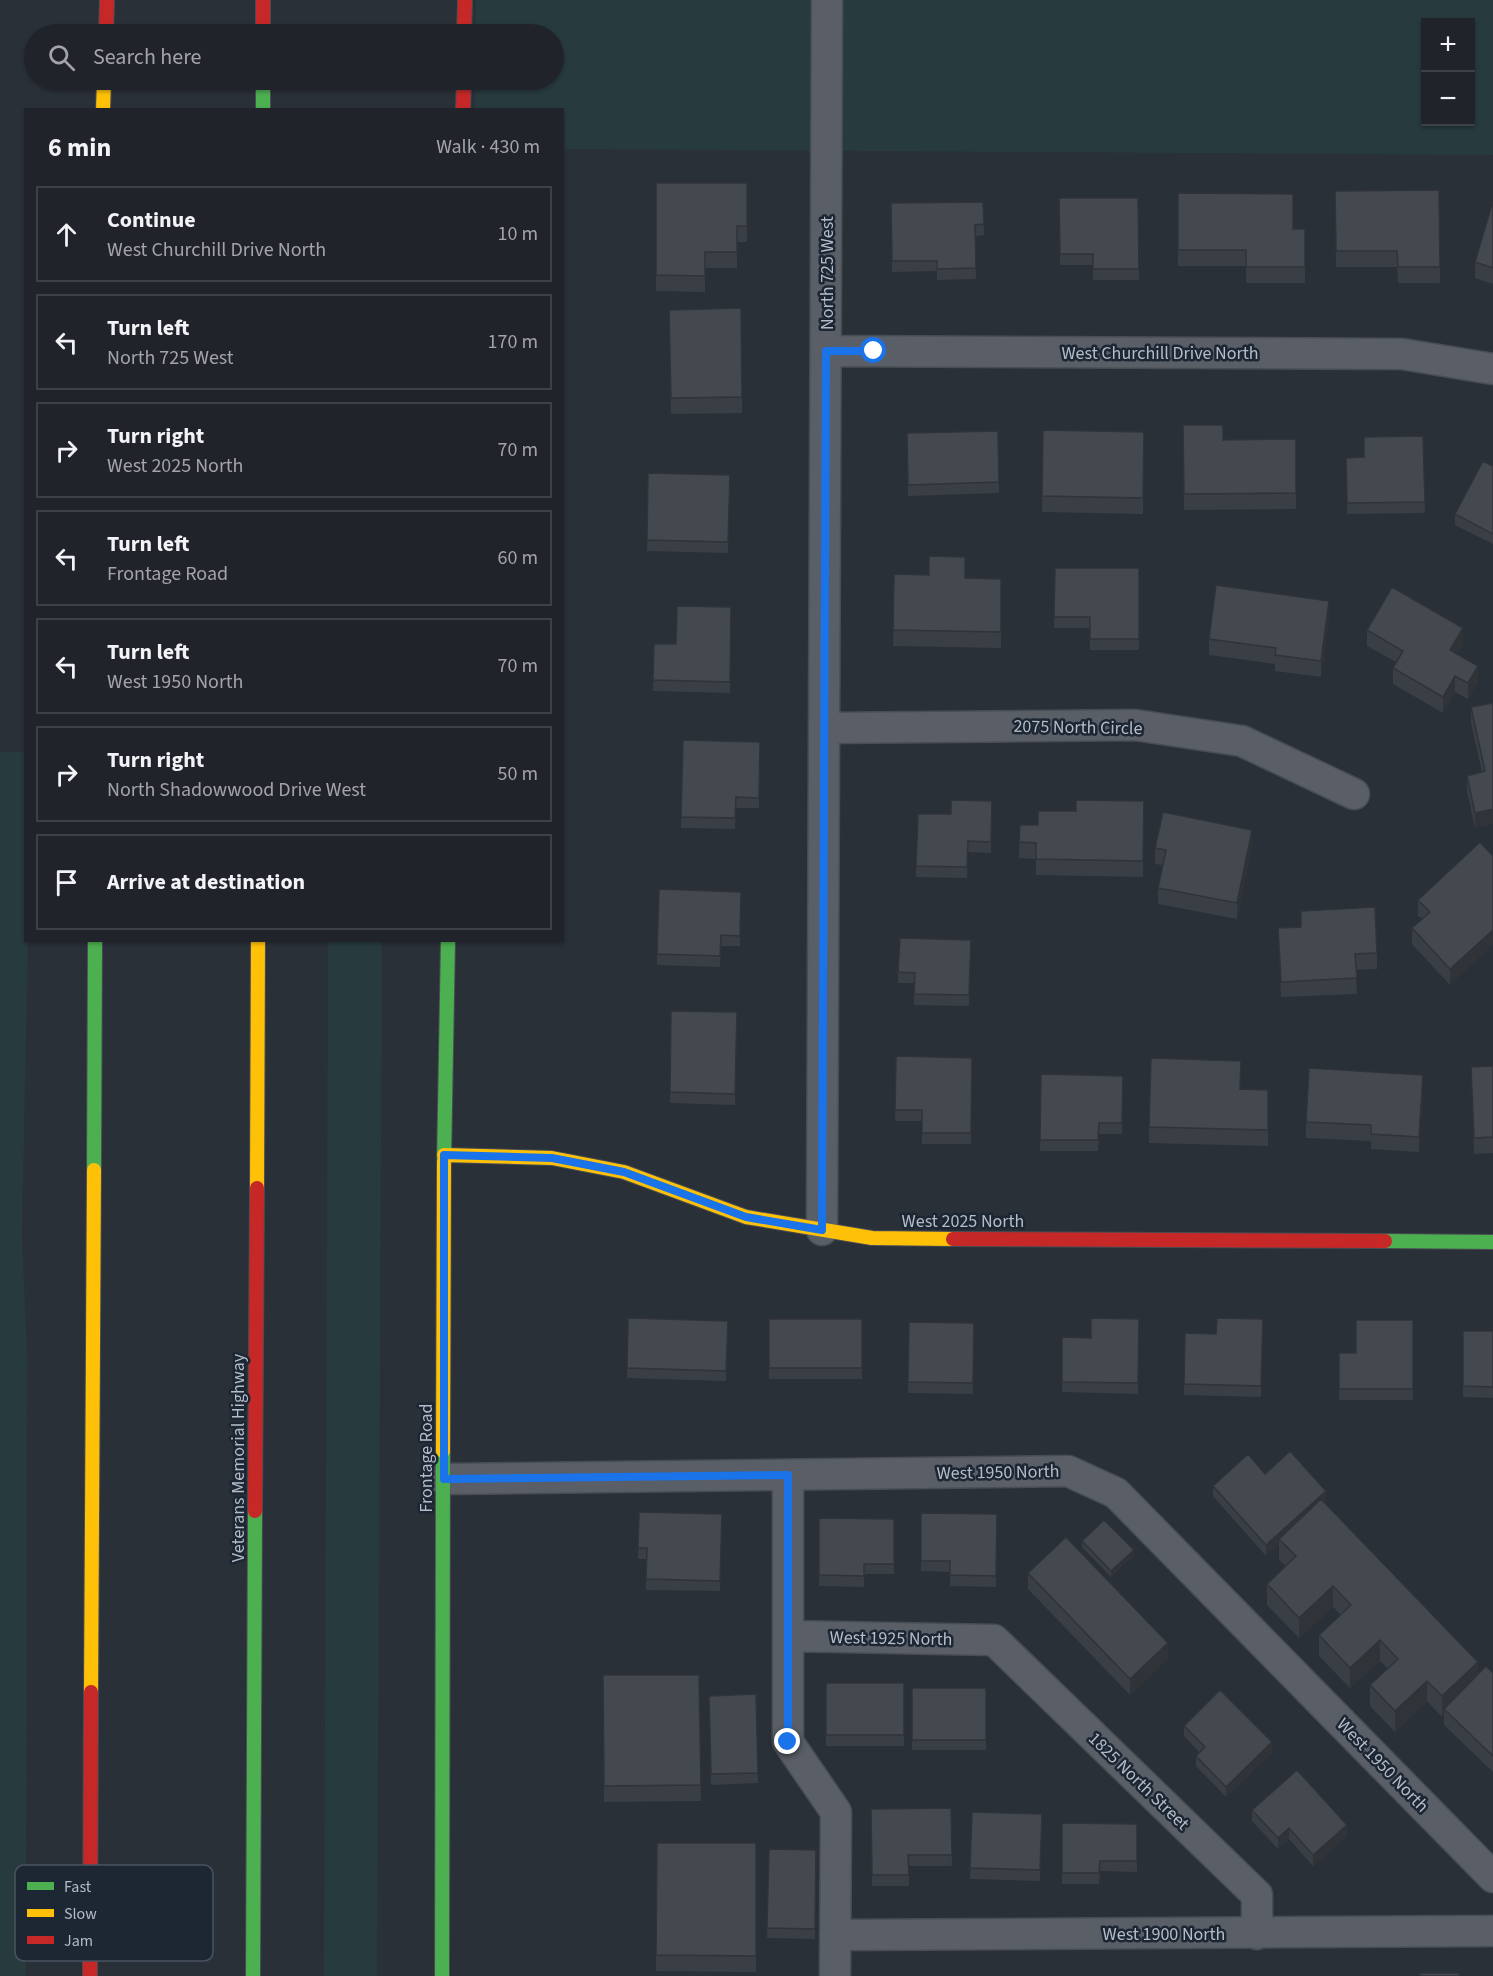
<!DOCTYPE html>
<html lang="en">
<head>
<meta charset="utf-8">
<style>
	:root { --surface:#20242a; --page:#282c32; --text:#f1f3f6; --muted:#a2a4a8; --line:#3d4147 }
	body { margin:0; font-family:"Source Sans 3",sans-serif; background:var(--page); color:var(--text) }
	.controls { position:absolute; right:18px; top:18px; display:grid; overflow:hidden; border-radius:0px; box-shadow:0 2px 4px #0004 }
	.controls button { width:54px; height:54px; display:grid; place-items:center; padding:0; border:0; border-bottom:2px solid var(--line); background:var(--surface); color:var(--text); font:30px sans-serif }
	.stop { position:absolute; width:18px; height:18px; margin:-14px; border:4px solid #1a73e8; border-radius:50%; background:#fff }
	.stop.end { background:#1a73e8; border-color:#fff; box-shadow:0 2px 6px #0008 }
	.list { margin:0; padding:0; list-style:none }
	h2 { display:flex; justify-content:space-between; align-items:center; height:78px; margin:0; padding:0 24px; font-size:26px }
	h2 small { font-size:20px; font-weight:400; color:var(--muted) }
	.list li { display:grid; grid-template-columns:39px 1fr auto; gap:18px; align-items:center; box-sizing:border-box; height:96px; margin:0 12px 12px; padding:0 12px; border:2px solid var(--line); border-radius:0px }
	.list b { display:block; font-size:22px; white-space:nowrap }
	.list p { margin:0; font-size:20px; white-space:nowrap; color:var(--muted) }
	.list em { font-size:20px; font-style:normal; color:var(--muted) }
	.icon { flex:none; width:33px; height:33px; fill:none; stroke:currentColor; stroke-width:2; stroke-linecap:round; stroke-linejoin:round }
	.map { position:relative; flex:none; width:1493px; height:1976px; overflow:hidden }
	.search { position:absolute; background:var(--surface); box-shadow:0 2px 4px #0004; left:24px; top:24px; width:540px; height:66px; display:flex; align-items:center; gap:15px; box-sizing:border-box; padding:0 21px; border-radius:33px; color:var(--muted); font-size:22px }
	.panel { position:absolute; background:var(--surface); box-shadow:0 2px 4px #0004; left:24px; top:108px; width:540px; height:834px; border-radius:0px }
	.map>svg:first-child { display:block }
	.green { fill:#273a3e; fill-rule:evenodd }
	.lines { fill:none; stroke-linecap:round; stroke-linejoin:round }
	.street-casing { stroke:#484c53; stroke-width:33 }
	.fast-casing { stroke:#484c53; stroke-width:16 }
	.slow-casing { stroke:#484c53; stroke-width:16 }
	.jam-casing { stroke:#484c53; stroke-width:16 }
	.street { stroke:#5a5e66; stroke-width:30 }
	.fast { stroke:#4caf50; stroke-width:14 }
	.slow { stroke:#ffc107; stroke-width:14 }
	.jam { stroke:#c62828; stroke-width:14 }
	.wall { fill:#3a3f45 }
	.shaded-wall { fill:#303338 }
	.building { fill:#444950; stroke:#303338; stroke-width:1.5 }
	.route { stroke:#1a73e8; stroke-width:8 }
	.labels { text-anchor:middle; stroke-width:5; stroke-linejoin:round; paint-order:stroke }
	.street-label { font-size:18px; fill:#b4bcc9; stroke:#1d2633 }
	.key { fill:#1d2633; stroke:#4a5360; stroke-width:1.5 }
	.key-label { font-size:16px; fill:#b4bcc9 }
</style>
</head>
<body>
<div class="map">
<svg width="1493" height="1976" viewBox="0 0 1493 1976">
	<rect width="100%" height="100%" fill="#2a3038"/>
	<path class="green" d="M476,0H1493V155L563,149L562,110H475V80H554V34H475ZM1426,22H1470V122H1426Z
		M0,752H26V940L28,941L22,1233L27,1354L26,1976H0Z
		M328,941H382L377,1976H324Z"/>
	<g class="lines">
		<g class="street-casing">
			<path id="street" d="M826,351L1402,354L1493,369
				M824,728L1135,725L1242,741L1354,794
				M822,1230L827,0
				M788,1475V1742L836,1812L835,1976
				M444,1479L1068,1471L1116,1493L1493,1877
				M788,1636L994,1640L1257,1895V1934
				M835,1935L1493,1931"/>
		</g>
		<g class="fast-casing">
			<path id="fast" d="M263,80V110
				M444,1162L448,940
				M94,1170L95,940
				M1385,1241L1493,1242
				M253,1976L255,1511
				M442,1976L443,1451"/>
		</g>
		<g class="slow-casing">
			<path id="slow" d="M103,110L104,80
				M444,1155L552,1158L624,1172L746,1217L872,1238L953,1239
				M257,1188L258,940
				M443,1451L444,1162
				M91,1692L94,1170"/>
		</g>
		<g class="jam-casing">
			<path id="jam" d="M263,0V34
				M106,34L107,0
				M464,34L465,0
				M463,110L464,80
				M953,1239L1385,1241
				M255,1511L257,1188
				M90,1976L91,1692"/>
		</g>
		<use href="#street" class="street"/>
		<use href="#fast" class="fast"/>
		<use href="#slow" class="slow"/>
		<use href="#jam" class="jam"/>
	</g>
	<path class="wall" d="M656,183H747V242H737V268H705V292L656,291Z
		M1439,190L1440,283H1398L1397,267H1336L1335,191Z
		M1178,193L1293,229H1305V283H1246V266H1178Z
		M1059,198H1138L1139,280H1093V265H1060Z
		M1493,201V284L1475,278V262Z
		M983,202L984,235L975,236L976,279L937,280V271L892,272L891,203Z
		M669,310L742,397V413L671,414Z
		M1183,425L1223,440L1296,439V509L1184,510Z
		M1043,430L1144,432L1143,514L1042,512Z
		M998,431L999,493L908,496L907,433Z
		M1423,436L1425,513L1347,514L1346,458L1364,457Z
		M1493,466V544L1455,525V514Z
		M648,473L730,475L728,553L647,551Z
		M1055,568H1139V650H1090V628H1054Z
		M894,574L1001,579V648L893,646Z
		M731,607L730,693L653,691L654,644H676Z
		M1329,617L1321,677L1275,671V664L1209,655V639Z
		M1367,630L1463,644L1457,654L1478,682L1468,699L1455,692L1443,713L1393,684V668L1396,662L1367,646Z
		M1493,703V824L1475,828L1467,791V776L1482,772L1471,723V707Z
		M683,740L760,742L759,808H736L735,829L681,828Z
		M992,801L991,853L968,852L967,878L916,877V866L951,814Z
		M1144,801L1143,877L1036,875V859L1019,858L1020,825H1038L1076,811Z
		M1480,842L1450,985L1412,944V928L1422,919L1418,916V900Z
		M1252,846L1237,919L1158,904V888L1163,865L1155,864V848Z
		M741,892L740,946H721L720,967L657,965V954Z
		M1278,928L1377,953V969L1356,970L1357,994L1281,997Z
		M971,940L969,1006L914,1005V983H898V972Z
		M671,1011L737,1012L735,1105L670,1103Z
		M896,1056L972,1058L971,1144H922V1121H895Z
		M1493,1066V1153L1474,1154L1471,1067Z
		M1041,1074L1123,1076L1122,1134H1099L1098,1151H1040Z
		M1241,1089L1268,1090V1146L1149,1143V1127Z
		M1423,1091L1419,1152L1371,1149V1141L1306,1138V1122Z
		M628,1318L728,1321L726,1381L627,1378Z
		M769,1319H862V1379H769Z
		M1139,1319L1138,1394L1062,1392V1337L1091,1338Z
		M1263,1319L1261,1397L1184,1395L1185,1333L1216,1334Z
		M1413,1320V1400H1339V1353H1356Z
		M909,1322L974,1323L973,1394L908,1393Z
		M1463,1331H1493V1398L1463,1397Z
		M1265,1474L1326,1502L1325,1503L1478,1674L1493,1673V1772L1444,1725V1715L1442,1717L1427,1701L1395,1732L1370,1706V1685L1388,1669L1380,1661L1350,1688L1319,1656V1635L1341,1615L1333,1607L1299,1638L1267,1605V1584L1286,1566L1279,1560V1544L1266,1556L1213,1496V1486Z
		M639,1512L722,1514L720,1591L646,1590V1559H638Z
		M921,1513L997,1514L996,1587L950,1586V1572L921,1571Z
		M819,1518L894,1519V1574H864V1587L819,1586Z
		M1082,1541L1134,1555L1111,1577L1082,1547Z
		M1028,1573L1168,1659L1130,1695L1028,1589Z
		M603,1675H699L701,1801L604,1802Z
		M826,1683H904V1746H826Z
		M912,1688H986V1750H912Z
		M756,1694L758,1783L711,1785L709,1696Z
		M1184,1726L1272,1753L1226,1797L1196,1766V1756L1199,1752L1184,1736Z
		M951,1808L952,1866H909V1886H872L871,1809Z
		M1252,1810L1347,1836L1313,1866L1289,1839L1278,1849L1252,1821Z
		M972,1812L1042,1814L1040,1881L970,1879Z
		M1062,1823L1137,1824V1872L1100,1871L1099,1884H1062Z
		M657,1843H756V1972L656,1971Z
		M769,1849L816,1850L815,1939L767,1938Z"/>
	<path class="shaded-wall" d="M1329,601V617L1321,677V661Z
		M1463,628V644L1450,666V650Z
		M1478,666V682L1468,699V683Z
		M1455,676V692L1443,713V697Z
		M1493,809V824L1475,828V813Z
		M1252,830V846L1237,919V903Z
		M1493,930V945L1450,985V969Z
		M1423,1075V1091L1419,1152V1137Z
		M1326,1491V1502L1282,1542L1279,1539V1544L1266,1556V1545Z
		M1134,1550V1555L1111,1577V1571Z
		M1333,1586V1607L1299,1638V1618Z
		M1380,1640V1661L1350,1688V1668Z
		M1168,1643V1659L1130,1695V1679Z
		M1478,1662V1683L1444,1709V1715L1442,1717V1696Z
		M1427,1681V1701L1395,1732V1711Z
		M1272,1742V1753L1226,1797V1787Z
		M1347,1825V1836L1313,1866V1855Z
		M1289,1828V1839L1278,1849V1838Z"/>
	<path class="building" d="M656,183H747V226H737V252H705V276L656,275Z
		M1439,190L1440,267H1398L1397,251H1336L1335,191Z
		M1178,193L1293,194V229H1305V267H1246V250H1178Z
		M1059,198H1138L1139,269H1093V254H1060Z
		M1493,201V268L1475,262Z
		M983,202L984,224L975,225L976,268L937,269V261H892L891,203Z
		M741,308L742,397L671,398L669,310Z
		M1183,425H1223V440L1296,439V493L1184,494Z
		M1043,430L1144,432L1143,498L1042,496Z
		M998,431L999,482L908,485L907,433Z
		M1423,436L1425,502L1347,503L1346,458L1364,457V437Z
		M1483,461L1493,466V534L1455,514Z
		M648,473L730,475L728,542L647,540Z
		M929,556L965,557V578L1001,579V632L893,630L894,574L929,575Z
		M1055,568H1139V639H1090V617H1054Z
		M1216,585L1329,601L1321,661L1275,655L1276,648L1209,639Z
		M1392,587L1463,628L1450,650L1478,666L1468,683L1455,676L1443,697L1393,668L1403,651L1367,630Z
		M677,606L731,607L730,682L653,680L654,644H676Z
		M1493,703V809L1475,813L1467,776L1485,771L1471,707Z
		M683,740L760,742L759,798L736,797L735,818L681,817Z
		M951,800L992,801L991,842L968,841L967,867L916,866L918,814H951Z
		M1076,800L1144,801L1143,861L1036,859V843L1019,842L1020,825H1038V811H1076Z
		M1163,812L1252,830L1237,903L1158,888L1166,850L1155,848Z
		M1480,842L1493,856V930L1450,969L1412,928L1430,912L1418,900Z
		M659,889L741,892L740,936L721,935L720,956L657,954Z
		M1375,907L1377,953L1355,954L1357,978L1281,982L1278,928L1301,927V911Z
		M900,938L971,940L969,995L914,994L915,973L898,972Z
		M671,1011L737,1012L735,1094L670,1092Z
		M896,1056L972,1058L971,1133H922V1110H895Z
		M1151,1058L1241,1061L1240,1089L1268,1090V1130L1149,1127Z
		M1493,1066V1137L1474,1138L1471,1067Z
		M1309,1068L1423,1075L1419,1137L1371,1134V1125L1306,1122Z
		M1041,1074L1123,1076L1122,1123H1099L1098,1140H1040Z
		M628,1318L728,1321L726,1371L627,1368Z
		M1091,1318L1139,1319L1138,1383L1062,1382V1337L1091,1338Z
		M1217,1318L1263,1319L1261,1386L1184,1384L1185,1333L1216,1334Z
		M769,1319H862V1368H769Z
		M1356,1320H1413V1389H1339V1353H1356Z
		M909,1322L974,1323L973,1383L908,1382Z
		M1463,1331H1493V1387L1463,1386Z
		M1290,1451L1326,1491L1266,1545L1213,1486L1248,1454L1265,1474Z
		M1321,1499L1478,1662L1442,1696L1427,1681L1395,1711L1370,1685L1398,1659L1380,1640L1350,1668L1319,1635L1351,1605L1333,1586L1299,1618L1267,1584L1296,1556L1279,1539Z
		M639,1512L722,1514L720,1581L646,1579L647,1548H638Z
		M921,1513L997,1514L996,1576L950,1575V1561H921Z
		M819,1518L894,1519V1564H864V1576L819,1575Z
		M1104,1520L1134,1550L1111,1571L1082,1541Z
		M1066,1537L1168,1643L1130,1679L1028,1573Z
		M1486,1666L1493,1673V1756L1444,1709Z
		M603,1675H699L701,1785L604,1786Z
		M826,1683H904V1735H826Z
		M912,1688H986V1740H912Z
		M1220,1690L1272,1742L1226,1787L1196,1756L1205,1747L1184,1726Z
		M756,1694L758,1773L711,1774L709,1696Z
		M1297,1770L1347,1825L1313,1855L1289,1828L1278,1838L1252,1810Z
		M951,1808L952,1855H908L909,1875H872L871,1809Z
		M972,1812L1042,1814L1040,1870L970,1868Z
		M1062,1823L1137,1824V1861H1100L1099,1873H1062Z
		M657,1843H756V1956L656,1955Z
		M769,1849L816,1850L815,1929L767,1928Z
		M1420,1973H1459V1976H1420Z"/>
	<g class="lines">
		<path class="route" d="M788,1742V1475L444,1479V1155L552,1158L624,1172L746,1217L822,1230L826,351H874"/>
	</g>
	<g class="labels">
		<g class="street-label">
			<text transform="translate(827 273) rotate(-90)" y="6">North 725 West</text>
			<text x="1160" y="359">West Churchill Drive North</text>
			<text transform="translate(1078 727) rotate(1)" y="6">2075 North Circle</text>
			<text x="963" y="1227">West 2025 North</text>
			<text transform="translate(238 1458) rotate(-90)" y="6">Veterans Memorial Highway</text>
			<text transform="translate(426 1458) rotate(-90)" y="6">Frontage Road</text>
			<text transform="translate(998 1472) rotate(-1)" y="6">West 1950 North</text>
			<text transform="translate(891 1638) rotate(1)" y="6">West 1925 North</text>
			<text transform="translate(1383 1765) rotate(46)" y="6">West 1950 North</text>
			<text transform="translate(1139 1781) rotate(44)" y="6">1825 North Street</text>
			<text x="1164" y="1940">West 1900 North</text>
		</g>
	</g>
	<rect x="15" y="1865" width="198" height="96" rx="9" class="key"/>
	<rect x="27" y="1882" width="27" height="8" fill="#4caf50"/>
	<rect x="27" y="1909" width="27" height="8" fill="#ffc107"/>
	<rect x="27" y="1936" width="27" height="8" fill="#c62828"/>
	<g class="key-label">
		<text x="64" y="1892">Fast</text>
		<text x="64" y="1919">Slow</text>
		<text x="64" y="1946">Jam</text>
	</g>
</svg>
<div class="controls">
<button>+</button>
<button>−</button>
</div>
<div class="stop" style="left:874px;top:351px"></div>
<div class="stop end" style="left:788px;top:1742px"></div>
<div class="search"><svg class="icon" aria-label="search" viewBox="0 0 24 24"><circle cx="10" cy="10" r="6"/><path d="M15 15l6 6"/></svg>Search here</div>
<section class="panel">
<h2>6 min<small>Walk · 430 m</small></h2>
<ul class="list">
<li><svg class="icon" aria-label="ahead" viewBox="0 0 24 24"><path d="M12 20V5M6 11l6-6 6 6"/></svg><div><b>Continue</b><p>West Churchill Drive North</p></div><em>10 m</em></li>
<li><svg class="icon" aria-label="left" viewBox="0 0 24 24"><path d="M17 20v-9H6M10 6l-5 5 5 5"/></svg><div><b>Turn left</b><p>North 725 West</p></div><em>170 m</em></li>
<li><svg class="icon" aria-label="right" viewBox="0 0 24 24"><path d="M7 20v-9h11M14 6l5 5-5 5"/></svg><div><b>Turn right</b><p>West 2025 North</p></div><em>70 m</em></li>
<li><svg class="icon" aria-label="left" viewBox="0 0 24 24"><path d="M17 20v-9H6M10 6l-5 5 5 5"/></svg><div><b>Turn left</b><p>Frontage Road</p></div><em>60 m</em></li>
<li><svg class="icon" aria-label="left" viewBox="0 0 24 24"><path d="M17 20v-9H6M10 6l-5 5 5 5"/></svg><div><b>Turn left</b><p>West 1950 North</p></div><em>70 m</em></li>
<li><svg class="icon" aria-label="right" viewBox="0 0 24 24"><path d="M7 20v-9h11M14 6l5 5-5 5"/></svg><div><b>Turn right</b><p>North Shadowwood Drive West</p></div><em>50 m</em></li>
<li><svg class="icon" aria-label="arrive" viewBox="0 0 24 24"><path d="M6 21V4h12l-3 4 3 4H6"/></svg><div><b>Arrive at destination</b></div></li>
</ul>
</section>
</div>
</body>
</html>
